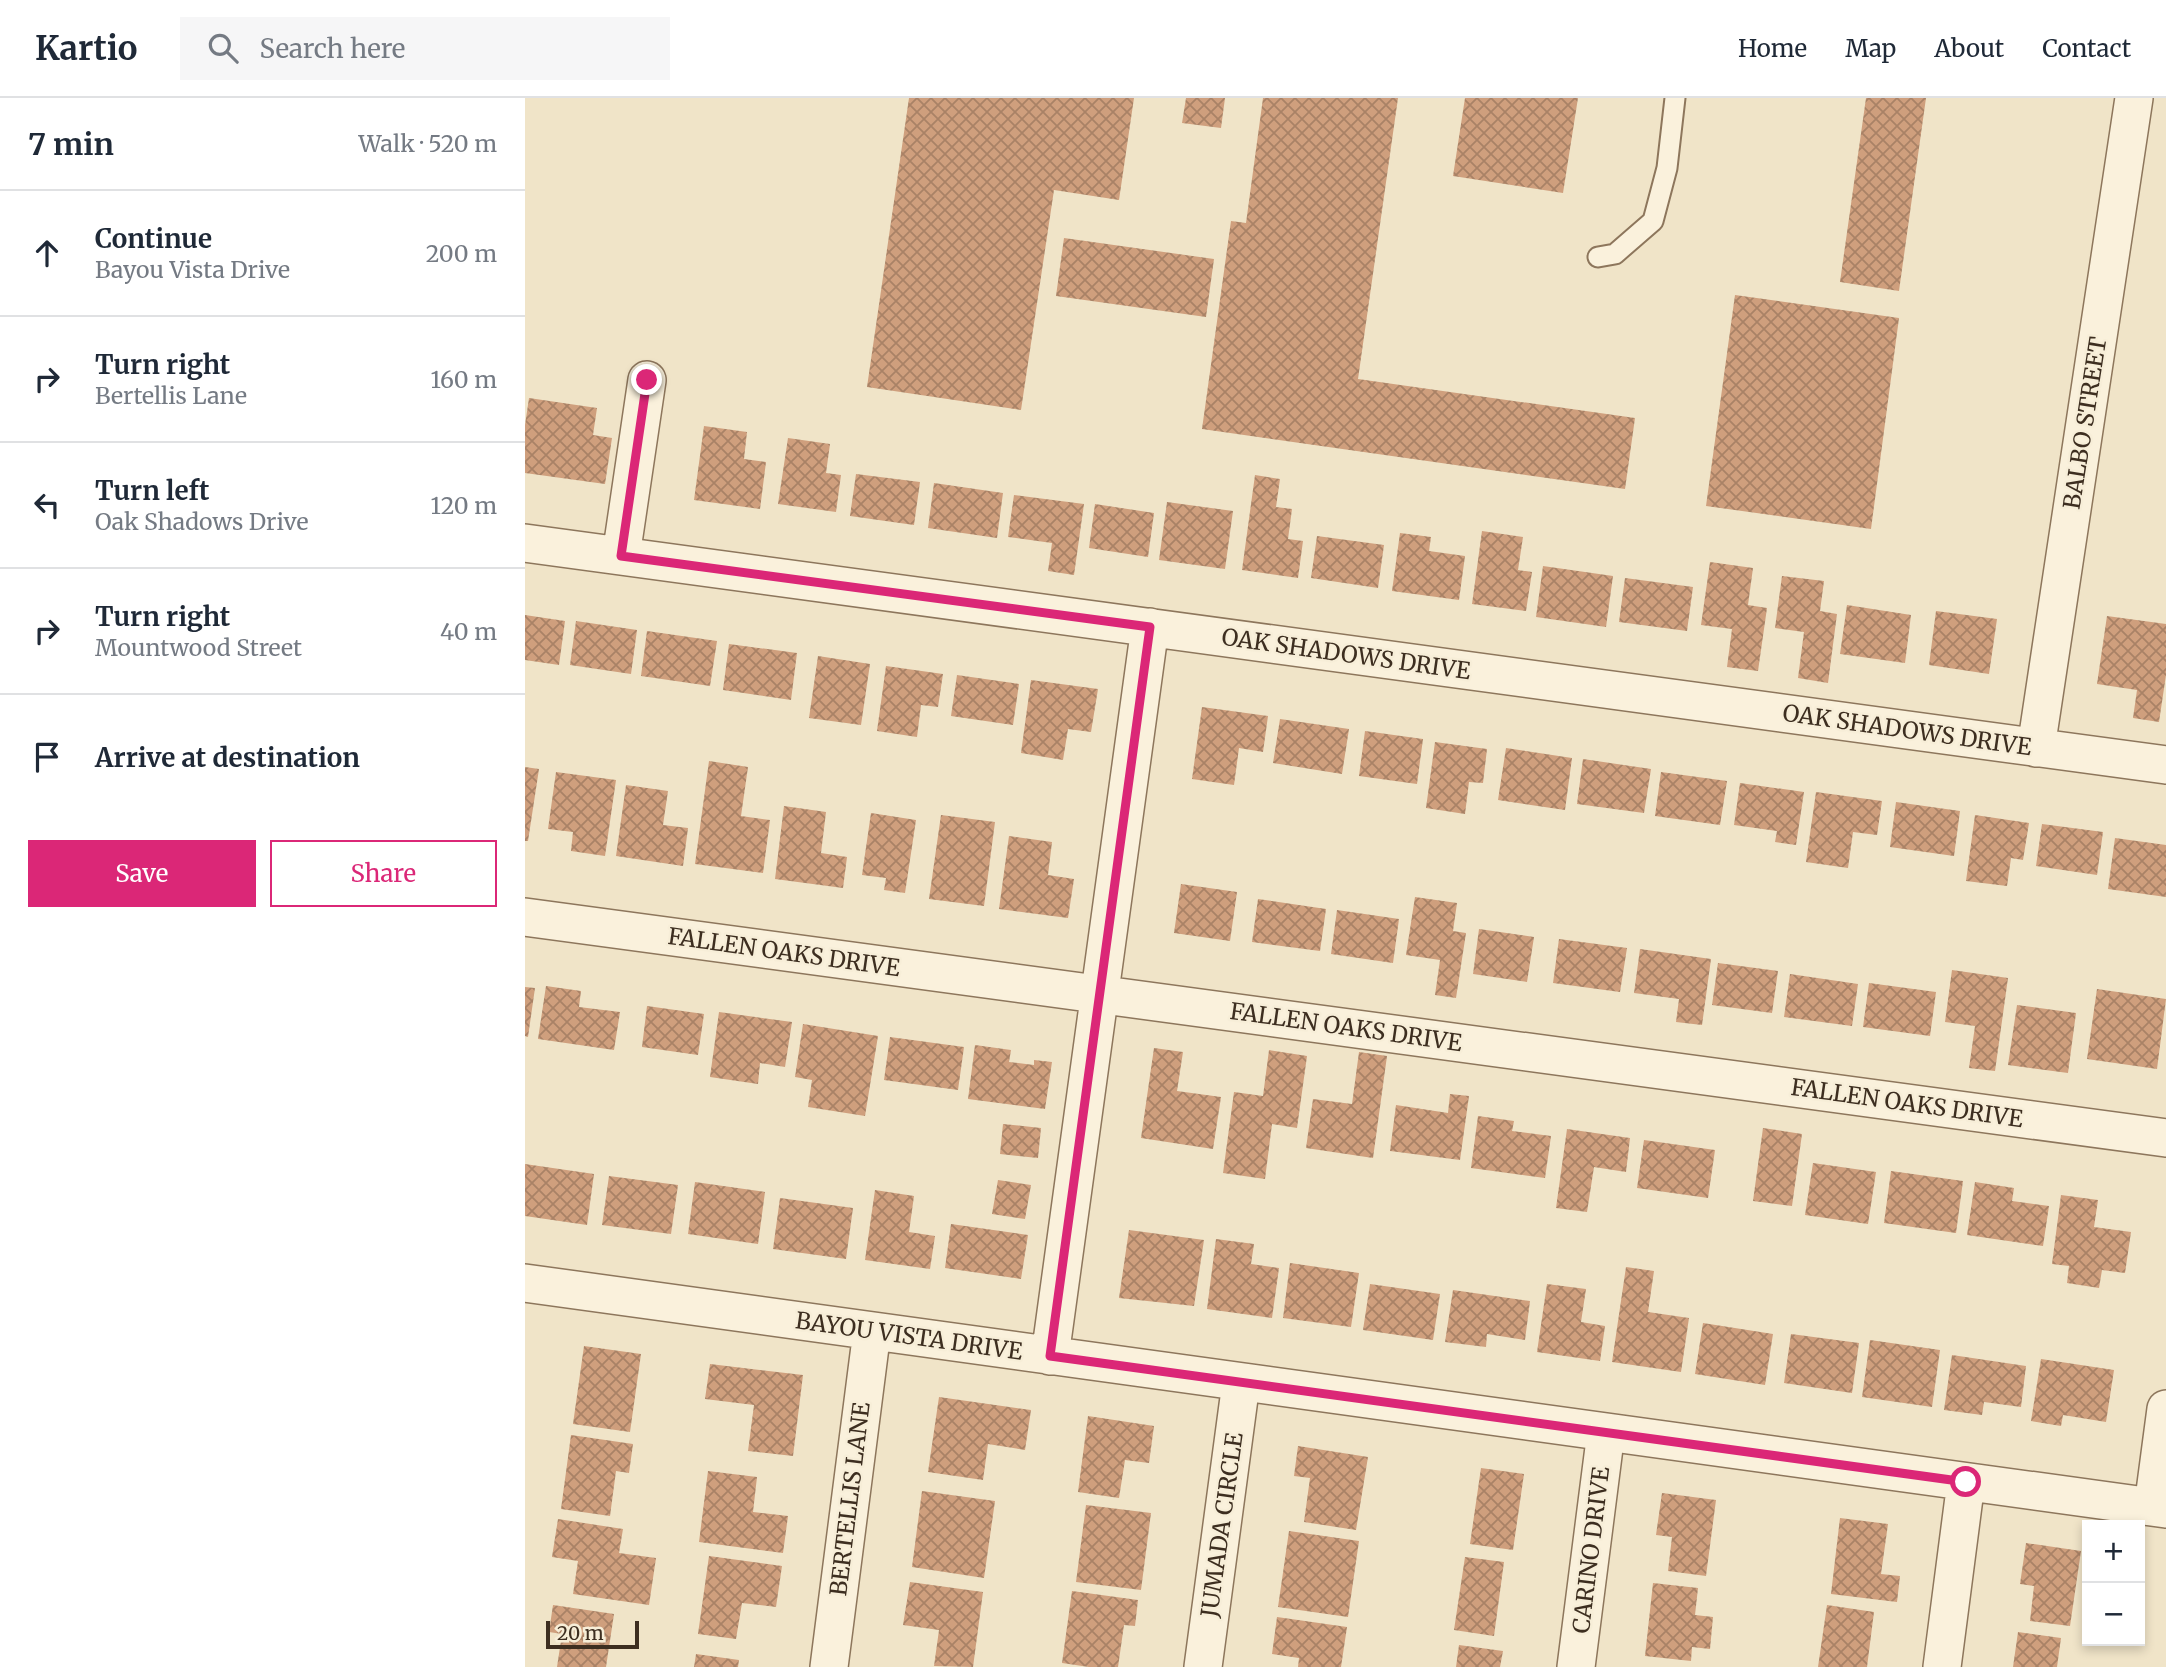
<!DOCTYPE html>
<html lang="en">
<head>
<meta charset="utf-8">
<style>
	:root { --surface:#fff; --page:#f6f6f7; --text:#1f2937; --muted:#747a83; --line:#e0e1e3; --accent:#db2777 }
	body { margin:0; font-family:Merriweather,serif; background:var(--page); color:var(--text) }
	.controls { position:absolute; right:21px; bottom:21px; display:grid; overflow:hidden; border-radius:0px; box-shadow:0 4px 10px #0003 }
	.controls button { width:63px; height:63px; display:grid; place-items:center; padding:0; border:0; border-bottom:2px solid var(--line); background:var(--surface); color:var(--text); font:35px sans-serif }
	.scale { position:absolute; left:21px; bottom:18px; width:93px; box-sizing:border-box; padding-left:7px; border:4px solid #3d2e20; border-top:0; font-size:19px; line-height:24px; white-space:nowrap; color:#3d2e20; -webkit-text-stroke:5px #f7eed8; paint-order:stroke }
	.stop { position:absolute; width:21px; height:21px; margin:-16px; border:5px solid #db2777; border-radius:50%; background:#fff }
	.stop.end { background:#db2777; border-color:#fff; box-shadow:0 2px 7px #0008 }
	.list { margin:0; padding:0; list-style:none }
	h2 { display:flex; justify-content:space-between; align-items:center; height:91px; margin:0; padding:0 28px; font-size:30px }
	h2 small { font-size:23px; font-weight:400; color:var(--muted) }
	.list li { display:grid; grid-template-columns:46px 1fr auto; gap:21px; align-items:center; box-sizing:border-box; height:126px; padding:0 28px; border-top:2px solid var(--line) }
	.list b { display:block; font-size:26px; white-space:nowrap }
	.list p { margin:0; font-size:23px; white-space:nowrap; color:var(--muted) }
	.list em { font-size:23px; font-style:normal; color:var(--muted) }
	.actions { display:flex; gap:14px; padding:21px 28px }
	.actions a { flex:1; padding:16px 0; border:2px solid var(--accent); border-radius:0px; text-align:center; font-size:24px; color:var(--accent) }
	.actions .main { background:var(--accent); color:#fff }
	.icon { flex:none; width:38px; height:38px; fill:none; stroke:currentColor; stroke-width:2; stroke-linecap:round; stroke-linejoin:round }
	.map { position:relative; flex:none; width:1641px; height:1569px; overflow:hidden }
	header { display:flex; align-items:center; gap:42px; box-sizing:border-box; height:98px; padding:0 35px; background:var(--surface); border-bottom:2px solid var(--line) }
	header strong { font-size:33px }
	nav { display:flex; gap:38px; margin-inline-start:auto; font-size:24px }
	.search { width:490px; height:63px; background:var(--page); display:flex; align-items:center; gap:18px; box-sizing:border-box; padding:0 24px; border-radius:0px; color:var(--muted); font-size:26px }
	main { display:flex }
	aside { flex:1; background:var(--surface) }
	.map>svg:first-child { display:block }
	.building { fill:url(#building-cross-hatch) }
	.lines { fill:none; stroke-linecap:round; stroke-linejoin:round }
	.service-casing { stroke:#8d765c; stroke-width:23 }
	.minor-casing { stroke:#8d765c; stroke-width:40 }
	.service { stroke:#faf1dc; stroke-width:19 }
	.minor { stroke:#faf1dc; stroke-width:37 }
	.route { stroke:#db2777; stroke-width:9 }
	.labels { text-anchor:middle; stroke-width:5; stroke-linejoin:round; paint-order:stroke }
	.street-label { font-size:23px; fill:#3d2e20; stroke:#f7eed8 }
</style>
</head>
<body>
<header>
<strong>Kartio</strong>
<div class="search"><svg class="icon" aria-label="search" viewBox="0 0 24 24"><circle cx="10" cy="10" r="6"/><path d="M15 15l6 6"/></svg>Search here</div>
<nav><a>Home</a><a>Map</a><a>About</a><a>Contact</a></nav>
</header>
<main>
<aside>
<h2>7 min<small>Walk · 520 m</small></h2>
<ul class="list">
<li><svg class="icon" aria-label="ahead" viewBox="0 0 24 24"><path d="M12 20V5M6 11l6-6 6 6"/></svg><div><b>Continue</b><p>Bayou Vista Drive</p></div><em>200 m</em></li>
<li><svg class="icon" aria-label="right" viewBox="0 0 24 24"><path d="M7 20v-9h11M14 6l5 5-5 5"/></svg><div><b>Turn right</b><p>Bertellis Lane</p></div><em>160 m</em></li>
<li><svg class="icon" aria-label="left" viewBox="0 0 24 24"><path d="M17 20v-9H6M10 6l-5 5 5 5"/></svg><div><b>Turn left</b><p>Oak Shadows Drive</p></div><em>120 m</em></li>
<li><svg class="icon" aria-label="right" viewBox="0 0 24 24"><path d="M7 20v-9h11M14 6l5 5-5 5"/></svg><div><b>Turn right</b><p>Mountwood Street</p></div><em>40 m</em></li>
<li><svg class="icon" aria-label="arrive" viewBox="0 0 24 24"><path d="M6 21V4h12l-3 4 3 4H6"/></svg><div><b>Arrive at destination</b></div></li>
</ul>
<div class="actions"><a class="main">Save</a><a>Share</a></div>
</aside>
<div class="map">
<svg width="1641" height="1569" viewBox="0 0 1641 1569">
	<defs>
		<pattern id="building-cross-hatch" width="8" height="8" patternUnits="userSpaceOnUse" patternTransform="scale(1.75)"><rect width="8" height="8" fill="#cf9f7d"/><path d="M0 0l8 8M0 8l8-8" fill="none" stroke="#a98266"/></pattern>
	</defs>
	<rect width="100%" height="100%" fill="#f0e4c8"/>
	<path class="building" d="M384,0H609L594,102L529,92L496,312L342,289Z
		M661,0H700L696,30L657,25Z
		M738,0H873L833,281L1110,320L1100,391L677,331L706,123L721,125Z
		M940,0H1053L1038,95L928,78Z
		M1341,0H1401L1374,193L1315,184Z
		M539,140L689,161L681,219L531,198Z
		M1210,197L1374,220L1346,431L1181,408Z
		M4,300L72,310L68,337L87,340L80,386L0,375V327Z
		M179,328L222,334L219,361L241,364L235,411L169,402Z
		M263,340L305,346L301,375L316,377L311,414L253,406Z
		M331,376L395,384L389,427L325,418Z
		M730,377L755,381L751,409L767,411L763,441L778,443L773,480L717,472Z
		M409,385L478,395L472,440L403,430Z
		M489,397L559,406L549,477L523,473L527,445L483,439Z
		M642,404L708,413L700,471L634,462Z
		M570,406L629,415L623,459L564,450Z
		M957,433L998,439L993,472L1007,474L1001,513L947,506Z
		M875,435L906,439L904,453L940,458L934,502L867,493Z
		M792,438L859,447L853,490L786,480Z
		M1185,464L1228,470L1223,507L1242,510L1233,573L1202,569L1207,531L1176,527Z
		M1018,468L1088,478L1081,529L1011,519Z
		M1257,478L1299,483L1295,513L1312,516L1303,585L1273,580L1279,534L1250,530Z
		M1100,480L1168,489L1162,533L1094,524Z
		M1322,507L1386,517L1380,565L1315,556Z
		M1411,513L1472,521L1464,576L1404,567Z
		M0,517L40,523L34,567L0,562Z
		M1582,518L1641,526V577L1634,624L1608,620L1612,592L1572,586Z
		M51,523L112,532L106,576L45,567Z
		M122,533L192,543L185,588L116,578Z
		M204,546L272,555L266,602L198,592Z
		M293,558L345,566L336,627L284,620Z
		M361,568L418,576L413,609L396,607L392,639L352,633Z
		M432,577L494,586L488,627L426,618Z
		M506,582L573,591L566,634L543,631L538,662L496,655Z
		M677,609L743,618L738,654L714,650L709,687L667,681Z
		M755,621L824,631L817,676L748,665Z
		M840,633L898,641L892,686L834,678Z
		M910,644L962,651L958,685L944,684L940,716L901,710Z
		M981,650L1047,660L1040,712L973,702Z
		M1058,661L1126,671L1119,715L1052,706Z
		M184,663L223,669L216,718L245,722L238,775L170,766Z
		M0,669L14,671L3,743H0Z
		M31,674L91,682L80,758L46,753L48,734L23,731Z
		M1136,674L1202,683L1195,727L1130,718Z
		M1215,685L1279,694L1271,747L1250,744L1252,733L1209,727Z
		M101,687L143,693L138,727L163,730L158,768L91,758Z
		M1291,694L1357,703L1352,737L1328,734L1323,770L1281,764Z
		M1371,704L1435,713L1429,758L1365,749Z
		M259,708L301,714L296,755L322,759L318,790L250,781Z
		M346,715L391,722L380,795L359,792L361,780L337,777Z
		M416,717L470,724L459,808L404,801Z
		M1450,717L1504,725L1498,762L1486,760L1482,788L1441,783Z
		M1517,726L1578,734L1572,777L1511,768Z
		M484,738L527,744L523,777L549,781L543,820L474,811Z
		M1590,740L1641,747V799L1583,791Z
		M656,786L712,794L705,843L649,835Z
		M890,799L932,805L928,833L941,835L931,900L910,897L915,862L881,857Z
		M733,801L801,811L795,853L727,844Z
		M812,812L874,821L868,865L806,856Z
		M954,831L1009,839L1002,884L948,876Z
		M1034,841L1102,850L1095,894L1028,885Z
		M1115,851L1186,861L1177,927L1151,924L1154,901L1109,895Z
		M1193,865L1253,873L1247,915L1187,907Z
		M1427,872L1483,880L1470,973L1444,970L1450,928L1420,924Z
		M1265,876L1333,886L1327,928L1259,919Z
		M1344,885L1411,894L1405,938L1338,929Z
		M21,888L56,893L54,909L95,914L89,952L13,941Z
		M0,889L10,890L3,939L0,938Z
		M1572,891L1641,901L1632,971L1562,961Z
		M1492,907L1551,915L1543,975L1483,967Z
		M122,908L179,916L173,957L117,949Z
		M194,914L267,924L260,969L235,965L233,986L185,979Z
		M278,926L353,938L340,1018L283,1009L287,982L270,979Z
		M365,939L439,949L433,992L359,982Z
		M450,947L486,952L484,964L509,967V962L527,964L520,1011L443,1001Z
		M629,950L658,954L652,993L696,999L688,1051L616,1040Z
		M744,952L782,958L772,1030L747,1026L740,1081L698,1075L709,994L738,998Z
		M834,954L862,958L848,1060L781,1050L788,1001L827,1006Z
		M925,996L944,998L935,1062L865,1053L871,1007L923,1015Z
		M953,1018L989,1023L987,1033L1026,1038L1020,1080L946,1070Z
		M478,1026L516,1030L513,1060L475,1056Z
		M1238,1030L1277,1036L1267,1108L1228,1103Z
		M1042,1031L1105,1040L1101,1074L1069,1069L1062,1114L1031,1110Z
		M1119,1042L1190,1052L1183,1100L1112,1090Z
		M1288,1065L1351,1074L1343,1126L1280,1117Z
		M0,1066L69,1076L62,1127L0,1118Z
		M1366,1073L1438,1083L1431,1135L1359,1125Z
		M84,1078L153,1087L146,1136L77,1127Z
		M473,1082L506,1087L500,1121L467,1116Z
		M170,1084L240,1094L233,1146L163,1136Z
		M1450,1084L1489,1090L1487,1103L1524,1108L1518,1148L1442,1137Z
		M350,1092L389,1098L384,1134L410,1138L405,1171L340,1162Z
		M1536,1097L1573,1102L1569,1129L1606,1134L1600,1175L1577,1172L1574,1190L1542,1185L1544,1168L1527,1166Z
		M255,1100L328,1110L321,1161L248,1151Z
		M426,1126L503,1137L496,1181L420,1170Z
		M604,1132L679,1142L669,1208L594,1200Z
		M691,1141L729,1146L726,1166L754,1170L747,1220L682,1211Z
		M765,1165L834,1175L826,1229L758,1220Z
		M1101,1169L1129,1173L1123,1214L1164,1220L1156,1274L1087,1264Z
		M845,1186L915,1196L908,1242L838,1232Z
		M1022,1186L1061,1191L1056,1224L1080,1228L1075,1263L1012,1254Z
		M928,1192L1005,1203L1000,1242L962,1236L961,1249L920,1244Z
		M1178,1225L1248,1236L1240,1287L1170,1276Z
		M1266,1236L1334,1245L1327,1295L1259,1285Z
		M1345,1242L1415,1252L1407,1309L1337,1299Z
		M59,1248L116,1256L105,1334L48,1326Z
		M1427,1257L1501,1268L1496,1309L1459,1304L1457,1317L1419,1312Z
		M1516,1261L1589,1272L1581,1324L1538,1317L1536,1328L1506,1323Z
		M185,1266L278,1277L268,1358L223,1353L229,1307L180,1301Z
		M414,1299L506,1312L500,1352L463,1346L458,1382L403,1374Z
		M563,1318L629,1328L624,1365L600,1362L594,1400L553,1394Z
		M46,1337L108,1346L104,1375L91,1373L85,1418L36,1411Z
		M773,1348L843,1359L831,1432L779,1424L785,1380L769,1378Z
		M956,1370L999,1376L988,1452L945,1446Z
		M183,1373L232,1379L228,1414L263,1418L258,1455L174,1444Z
		M397,1393L470,1403L459,1480L387,1469Z
		M1137,1395L1191,1402L1181,1478L1143,1473L1147,1439L1131,1437Z
		M561,1407L626,1415L616,1492L551,1484Z
		M1315,1420L1363,1426L1356,1476L1375,1478L1372,1504L1306,1496Z
		M33,1421L98,1431L94,1455L131,1460L124,1507L48,1496L53,1463L27,1459Z
		M764,1433L834,1443L823,1519L753,1509Z
		M1501,1445L1556,1453L1545,1528L1505,1523L1509,1488L1495,1486Z
		M184,1458L257,1468L251,1509L217,1505L211,1541L173,1536Z
		M940,1459L979,1464L969,1538L929,1532Z
		M385,1484L458,1494L448,1569L409,1568L414,1532L378,1527Z
		M1128,1485L1173,1490L1170,1517L1188,1519L1185,1551L1167,1549L1166,1563L1120,1558Z
		M547,1493L613,1502L610,1528L599,1527L593,1569H564L537,1565Z
		M28,1507L89,1516L81,1569H32L37,1536L24,1534Z
		M1302,1507L1349,1514L1342,1569H1293Z
		M752,1519L822,1529L816,1569H773L774,1560L747,1556Z
		M1493,1534L1536,1540L1532,1569H1488Z
		M934,1547L978,1553L975,1569H931Z
		M171,1556L214,1562L213,1569H169Z"/>
	<g class="lines">
		<g class="service-casing">
			<path id="service" d="M1073,159L1090,156L1128,123L1142,70L1150,0"/>
		</g>
		<g class="minor-casing">
			<path id="minor" d="M0,445L1641,667
				M96,458L122,282
				M1511,650L1609,0
				M0,819L1641,1040
				M0,1185L1641,1411
				M525,1258L625,529
				M1628,1409L1641,1311
				M304,1569L347,1233
				M678,1569L716,1285
				M1051,1569L1081,1334
				M1417,1569L1441,1384"/>
		</g>
		<use href="#service" class="service"/>
		<use href="#minor" class="minor"/>
	</g>
	<g class="lines">
		<path class="route" d="M122,282L96,458L625,529L525,1258L1441,1384"/>
	</g>
	<g class="labels">
		<g class="street-label">
			<text transform="translate(1560 325) rotate(-81)" y="8">BALBO STREET</text>
			<text transform="translate(821 556) rotate(8)" y="8">OAK SHADOWS DRIVE</text>
			<text transform="translate(1382 632) rotate(8)" y="8">OAK SHADOWS DRIVE</text>
			<text transform="translate(259 854) rotate(8)" y="8">FALLEN OAKS DRIVE</text>
			<text transform="translate(821 929) rotate(8)" y="8">FALLEN OAKS DRIVE</text>
			<text transform="translate(1382 1005) rotate(8)" y="8">FALLEN OAKS DRIVE</text>
			<text transform="translate(384 1238) rotate(8)" y="8">BAYOU VISTA DRIVE</text>
			<text transform="translate(325 1401) rotate(-83)" y="8">BERTELLIS LANE</text>
			<text transform="translate(697 1427) rotate(-82)" y="8">JUMADA CIRCLE</text>
			<text transform="translate(1066 1452) rotate(-83)" y="8">CARINO DRIVE</text>
		</g>
	</g>
</svg>
<div class="controls">
<button>+</button>
<button>−</button>
</div>
<div class="scale">20 m</div>
<div class="stop" style="left:1441px;top:1384px"></div>
<div class="stop end" style="left:122px;top:282px"></div>
</div>
</main>
</body>
</html>
